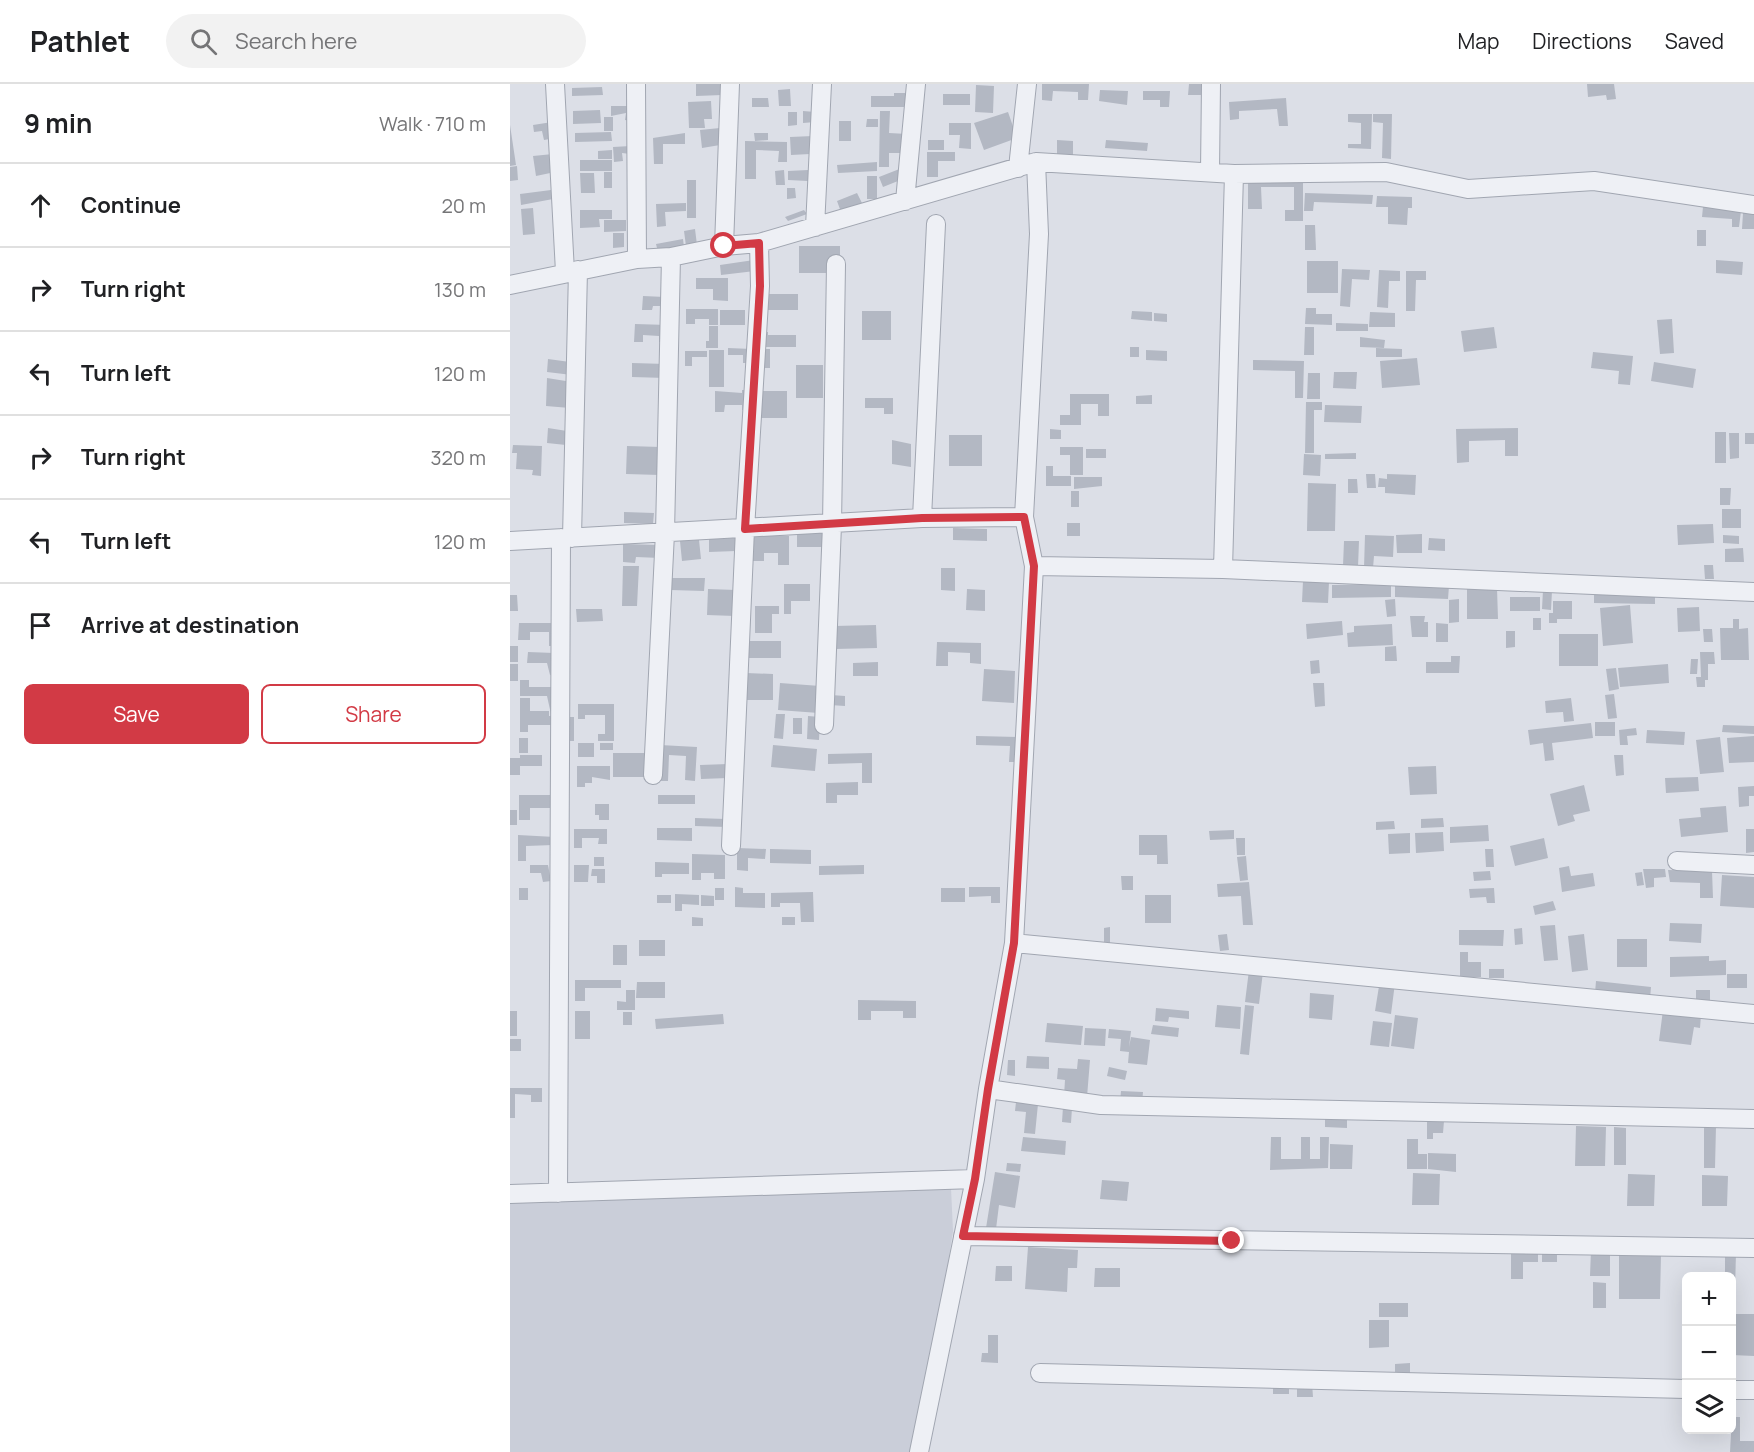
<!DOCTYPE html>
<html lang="en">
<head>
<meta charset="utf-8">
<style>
	:root { --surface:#fff; --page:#f2f2f2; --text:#202124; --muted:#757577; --line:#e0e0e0; --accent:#d23a45 }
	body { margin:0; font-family:Manrope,sans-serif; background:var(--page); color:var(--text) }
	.controls { position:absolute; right:18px; bottom:18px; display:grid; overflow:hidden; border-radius:9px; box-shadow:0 6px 24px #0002 }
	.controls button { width:54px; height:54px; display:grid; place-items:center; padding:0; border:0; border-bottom:2px solid var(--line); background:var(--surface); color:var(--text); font:30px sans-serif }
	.stop { position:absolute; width:18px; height:18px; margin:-14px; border:4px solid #d23a45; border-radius:50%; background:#fff }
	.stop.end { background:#d23a45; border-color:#fff; box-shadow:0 2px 6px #0008 }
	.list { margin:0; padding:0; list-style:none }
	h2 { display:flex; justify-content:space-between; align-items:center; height:78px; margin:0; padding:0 24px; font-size:26px }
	h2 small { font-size:20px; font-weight:400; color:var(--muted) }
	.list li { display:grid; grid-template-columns:39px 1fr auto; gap:18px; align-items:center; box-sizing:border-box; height:84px; padding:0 24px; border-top:2px solid var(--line) }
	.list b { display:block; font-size:22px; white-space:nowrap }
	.list em { font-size:20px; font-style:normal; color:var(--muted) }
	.actions { display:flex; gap:12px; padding:18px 24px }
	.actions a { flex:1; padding:14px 0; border:2px solid var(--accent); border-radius:9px; text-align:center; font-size:21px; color:var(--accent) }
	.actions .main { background:var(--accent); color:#fff }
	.icon { flex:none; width:33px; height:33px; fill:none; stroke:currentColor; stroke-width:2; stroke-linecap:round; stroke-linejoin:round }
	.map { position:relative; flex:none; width:1244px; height:1368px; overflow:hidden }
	header { display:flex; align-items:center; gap:36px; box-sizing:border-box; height:84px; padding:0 30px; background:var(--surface); border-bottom:2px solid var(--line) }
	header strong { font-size:28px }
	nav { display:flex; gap:33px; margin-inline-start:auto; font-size:21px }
	.search { width:420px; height:54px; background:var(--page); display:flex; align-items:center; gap:15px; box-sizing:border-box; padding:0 21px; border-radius:33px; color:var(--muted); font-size:22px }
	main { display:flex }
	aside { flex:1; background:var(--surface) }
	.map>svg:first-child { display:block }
	.built { fill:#caced9 }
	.building { fill:#b3b8c3 }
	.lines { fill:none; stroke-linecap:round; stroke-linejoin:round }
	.minor-casing { stroke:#a1a6b1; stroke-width:20 }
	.minor { stroke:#eef0f5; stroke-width:18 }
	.route { stroke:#d23a45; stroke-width:8 }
</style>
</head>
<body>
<header>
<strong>Pathlet</strong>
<div class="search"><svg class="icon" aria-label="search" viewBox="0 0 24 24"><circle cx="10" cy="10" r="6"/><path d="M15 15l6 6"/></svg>Search here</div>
<nav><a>Map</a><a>Directions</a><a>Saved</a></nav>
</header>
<main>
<aside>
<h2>9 min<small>Walk · 710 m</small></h2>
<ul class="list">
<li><svg class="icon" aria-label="ahead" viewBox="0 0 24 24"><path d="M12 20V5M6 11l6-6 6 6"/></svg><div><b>Continue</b></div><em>20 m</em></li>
<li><svg class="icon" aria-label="right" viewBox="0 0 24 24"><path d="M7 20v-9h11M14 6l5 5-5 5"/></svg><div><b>Turn right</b></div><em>130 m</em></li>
<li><svg class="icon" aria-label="left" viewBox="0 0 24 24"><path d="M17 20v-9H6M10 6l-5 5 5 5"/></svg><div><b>Turn left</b></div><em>120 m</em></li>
<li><svg class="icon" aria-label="right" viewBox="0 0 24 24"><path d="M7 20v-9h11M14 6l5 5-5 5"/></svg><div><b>Turn right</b></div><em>320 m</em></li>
<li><svg class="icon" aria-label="left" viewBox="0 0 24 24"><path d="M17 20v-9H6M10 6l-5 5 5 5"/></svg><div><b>Turn left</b></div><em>120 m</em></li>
<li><svg class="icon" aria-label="arrive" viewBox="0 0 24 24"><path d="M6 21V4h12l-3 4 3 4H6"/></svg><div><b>Arrive at destination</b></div></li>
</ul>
<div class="actions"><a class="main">Save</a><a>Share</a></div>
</aside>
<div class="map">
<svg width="1244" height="1368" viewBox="0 0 1244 1368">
	<rect width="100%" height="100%" fill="#dcdfe7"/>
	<path class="built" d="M441,1104L443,1147L409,1368H0V1119Z"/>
	<path class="building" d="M186,0H214L212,11L186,12Z
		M532,0H579L578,16H568V8L543,7L542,17L532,16Z
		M679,0H691V11H678Z
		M1077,0H1104L1106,15L1097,16L1096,11L1078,13Z
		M466,1L484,2L483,29L465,28Z
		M92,3L93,11L62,12V4Z
		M280,5L281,22H269L268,6Z
		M590,6L618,7L617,21L589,17Z
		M633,7H660L659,23H650V16H633Z
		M384,9H395V23H361V12H384Z
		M433,10H460V21H433Z
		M242,14H258L259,23H242Z
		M776,14L778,42H769L767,25L729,27V35L720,36L719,18Z
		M201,17L202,35H194L195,44H179L178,18Z
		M101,22H121V37L115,36L116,29L101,32Z
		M90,26L91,39L63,40V27Z
		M293,27L305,28V38L293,39Z
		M370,27H380L379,49L397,50L396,69H379V83H369Z
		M278,28H287V41L278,42Z
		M498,28L507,54L474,66L464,39Z
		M838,30H862L861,65L838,64V60H851V39L838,38Z
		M863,30H882L881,75L872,74L873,39L863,38Z
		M94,33H103V47H94Z
		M357,35H368V43H356Z
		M329,37H341V57H329Z
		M42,38L45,54L34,56L32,47L24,48L23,41Z
		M439,39H461V65L449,64L450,51H439Z
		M0,41L6,81L0,82Z
		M210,44V61L192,64L190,46Z
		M101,48L102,57L65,58V49Z
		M175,49V60H153V80H144L143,54Z
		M244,49H258V56L245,57Z
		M303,52L300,70L281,71L280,53Z
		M418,56H434V66H418Z
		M547,56L563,57V71H547Z
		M596,56L638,59L637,67L595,64Z
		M235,57L277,58V78H268L269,67L246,66V95H235Z
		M121,62L120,70L112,69L113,77L104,78L103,63Z
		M102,66V75H88V67Z
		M417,68H445V77H428V93H417Z
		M43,70L45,88L26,92L23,72Z
		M70,76H102V87H70Z
		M367,78V87L328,89L327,81Z
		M7,82L8,96L0,97V83Z
		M392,84L393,95L373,103L369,93Z
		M274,86L275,101H266L265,87Z
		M298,86V97L278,96V87Z
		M94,88H102V104H94Z
		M70,89H84L85,109H71Z
		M357,92H367V115H357Z
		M177,96H186V134H177Z
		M738,96H793V137H775V126H784V103H751L752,125H738Z
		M277,104H285L286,114L277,115Z
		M41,106L43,115L11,121L10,110Z
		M347,109L352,119L331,128L327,117Z
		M795,109L863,111L862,120L804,118L803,127H794Z
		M867,112L902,113V124H898L897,141L878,140V123H866Z
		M176,119V127L155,128L156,142L147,143L146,120Z
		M1193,123L1231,127L1229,143H1222V135L1192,133Z
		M23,124L25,150L13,151L11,125Z
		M70,126H102V135H89L90,143L70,144Z
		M294,126L297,130L278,137L275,133Z
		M1233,129H1244V145H1232Z
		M94,136H116V147L94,148Z
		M795,141H805L806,166H795Z
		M185,145L187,161L176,162L174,147Z
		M1187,146H1196V162H1187Z
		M103,149H114V163L103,164Z
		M173,155L174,163L148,168L146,160Z
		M289,162H330V189H289Z
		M244,176L245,187L211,191L210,181Z
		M1206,176L1233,178L1232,191L1206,189Z
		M797,177H828V209H797Z
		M832,185L860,186L859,196L842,195L840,223L830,222Z
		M869,186L890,187V197H879L878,224L867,223Z
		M896,187H916V196H906L905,227H896Z
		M186,194H218V217L203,216V205H186Z
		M254,210H288V226H254Z
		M133,212L155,213V222H143L142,226H132Z
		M796,224H806V230H822V241L795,240Z
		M176,225H208V241H199V235H185V240H176Z
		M210,226H235V241H210Z
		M352,227H381V256H352Z
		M622,227L642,228V237L621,235Z
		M860,228L885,229V243H859Z
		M644,229L657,230V238L644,237Z
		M1162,235L1164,269L1150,270L1147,236Z
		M826,239L858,240V247H826Z
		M125,240L158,241V258H149V252L133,251V258H124Z
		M199,242H208V264H196V257H199Z
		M795,243H804V271H794Z
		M984,243L987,264L954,268L951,247Z
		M252,248H258V251H286V263H252Z
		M850,253L875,256L874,264L850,263Z
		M620,263H629V273H620Z
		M218,264L242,265V279H233V271H218Z
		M866,264L892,265V273H866Z
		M252,265H260V284H252Z
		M199,266H214V303H199Z
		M636,266L657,267V277L636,276Z
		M175,267H197V273H182V282H175Z
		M1083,268L1123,272L1120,301L1108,300L1109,287L1081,284Z
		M907,274L910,301L872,304L870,277Z
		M38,275L60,278L62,291L37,288Z
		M743,276L794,277L793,314H785V287L743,286Z
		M1144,278L1186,285L1183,304L1141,297Z
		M122,279L156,280V294L122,293Z
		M286,281H313V314H286Z
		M824,288H847L846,305L823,304Z
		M798,289H810V315H797Z
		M37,294L62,298L60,324L36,322Z
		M232,306H240V326H232V321H215L214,328H205V307L232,309Z
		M249,307H277V334H249Z
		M560,310H599V332H588V320H571V341H550V331H560Z
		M642,311V320H626V312Z
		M355,314H383V330H374V324H355Z
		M796,318H812V326H804V369H795Z
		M815,321L852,322L851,339L814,338Z
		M38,344L57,347L56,361L37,359Z
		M1008,344V372H995V356L959,357V378L947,379L946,345Z
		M540,345L551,346V355H540Z
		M1205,348H1216V379H1205Z
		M1219,349H1229V374L1220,375Z
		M1235,349H1244V360H1235Z
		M439,351H472V382H439Z
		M382,356L401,360V383L382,380Z
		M3,361L32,362L31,392L22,391L23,386L6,385L7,369H2Z
		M117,362L151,363L150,391L116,390Z
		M550,363H573V391H560V371H550Z
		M576,365H596V374H576Z
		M846,369V375H815V370Z
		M794,370L811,371L810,392L793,391Z
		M536,382H543V392H561V402H536Z
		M856,390H865L866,404H857Z
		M877,390L906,391L905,411L875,409V403H868L869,394L877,395Z
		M564,393H592V402L564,405Z
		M838,395H847L848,409H838Z
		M798,399L826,400L825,447H797Z
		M1210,404H1221L1220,421H1210Z
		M561,407H569V423H561Z
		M1212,425H1231V444H1212Z
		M114,428L144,429L143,440L114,439Z
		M557,439H570V452H557Z
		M1203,440L1204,459L1168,461L1167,441Z
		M443,444L477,445V457L443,456Z
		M287,449H318V463H287Z
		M912,450V469H887L886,451Z
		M244,451L279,452V481H268V469H254V477H243Z
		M855,451L884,452L883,473L864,472L863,484H854Z
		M1213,451L1229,452V460L1213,459Z
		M225,454L226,467L199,468V455Z
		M919,454L935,455V467L918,466Z
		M189,456L191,475L172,477L170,457Z
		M834,457H849L848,483L833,482Z
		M113,460L150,461V474L126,473L125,479L113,478Z
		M1233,464L1234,478H1215V465Z
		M1194,481H1203L1204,495H1195Z
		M113,482H129L127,522H112Z
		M431,484H445V507L431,506Z
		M162,494H195L194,507L161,506Z
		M793,497L819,498L818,519L792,518Z
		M274,500H300V517H281V530H274Z
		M881,500V513L822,514V501Z
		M885,500L939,502L938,515L885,513Z
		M987,504L988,535H957V505Z
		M198,505L226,506L225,532L197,531Z
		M457,505L475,506V527L456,526Z
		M1033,506L1042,507L1041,526L1032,525Z
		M1084,510L1145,511V520L1084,519Z
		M0,511H7L8,527H0Z
		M1000,513H1030V527H1000Z
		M885,515L886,532L877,533L875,516Z
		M949,515V538L939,539V516Z
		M1043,517H1062V535H1047V539H1039V529H1043Z
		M1120,521L1123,559L1093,562L1090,524Z
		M245,522H269V530H262V549H245Z
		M1189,523L1190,547L1168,548L1167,524Z
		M66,525H92L93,537L67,538Z
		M900,532H915L914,538H918V553H902Z
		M1023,534H1031V546H1023Z
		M1223,535H1229V545L1238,544L1239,576H1211L1210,544H1223Z
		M832,537L833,551L797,555L796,540Z
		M9,539H49V562H39V548H20V556H8Z
		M926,539L938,540V558H926Z
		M882,540L883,561L838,563L837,549L844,548V542Z
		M366,541L367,564L325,565L324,542Z
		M1193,545H1202L1203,558H1194Z
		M996,547H1005V563L996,564Z
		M1049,550H1088V582H1049Z
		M237,557H271V574H237Z
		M427,558L471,559V580L460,579V569L438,568V582H426Z
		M0,562H8V578H0Z
		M886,562L887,577H875V563Z
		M18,568L44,569V590L40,591L37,579H17Z
		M1190,568H1204L1205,580H1198V596H1195V603H1187L1186,593H1191Z
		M941,572H950L949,589H916V578H941Z
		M1181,575H1188L1187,590H1180Z
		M809,576L810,589L801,590L800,577Z
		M368,578V592H343V579Z
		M0,580H8V597H0Z
		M1158,580L1159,599L1110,603L1108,584Z
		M1106,584L1109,605L1099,607L1096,585Z
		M474,585L505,587L504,619L472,617Z
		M236,589L263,590V616H236Z
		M10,596H19V603H44L41,630L37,612H10Z
		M270,599L310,602L309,629L268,626Z
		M803,599H814L815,622L805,623Z
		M1104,610L1107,634L1098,635L1095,611Z
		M321,611L335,612V622L320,621Z
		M10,614H20V627H39V632H46V641H18V648H10Z
		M1061,614L1064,637L1054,638L1053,628L1036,629L1035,617Z
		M68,620H104V657H88V650H95V631H75V635H68Z
		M266,630H275L273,655L264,654Z
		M298,632L310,633L309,656L297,655Z
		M54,633H64V657H54Z
		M283,634H292V650H283Z
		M1085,638H1105V652H1085Z
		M1081,639L1083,654L1042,659L1044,676L1035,677L1033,659L1020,661L1018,646Z
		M1213,641L1244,642V650L1212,648Z
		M1126,644L1127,651L1117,652L1118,661H1110L1109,646Z
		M1137,646L1175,648L1174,661L1136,659Z
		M466,652L510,653L509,678H499L500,662L466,661Z
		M1244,652V678L1219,679L1217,654Z
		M1210,653L1214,688L1190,690L1186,656Z
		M9,654H18V669H9Z
		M68,659H84V673H68Z
		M90,659H103V666H90Z
		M150,661L187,663L185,697L175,696L176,672L159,671L158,697H148Z
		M263,661L307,665L305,687L261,683Z
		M103,669H139V693H103Z
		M362,669V699H352V679L318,680V670Z
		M10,671H32V682H10V691H0V674H10Z
		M1104,671H1113L1114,691L1106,692Z
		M218,680V694L191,695L190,681Z
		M67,682H100V696L82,693V699H75V703H67Z
		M926,682L927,710L900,711L898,683Z
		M1188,693L1189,707L1156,709L1155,694Z
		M348,698V711H327V719H316V699Z
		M1074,701L1080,727L1063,731L1065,737L1048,742L1040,710Z
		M1244,702V712H1239V722L1229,723L1228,703Z
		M9,711H43V724H20V736H9Z
		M148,711H185V720H148Z
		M85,720H99V736H89V731H85Z
		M1216,722L1218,748L1171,753L1169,735L1191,733L1190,724Z
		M0,726H7V741H0Z
		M185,734L216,735V743L185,742Z
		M933,734L934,743L911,744V735Z
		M884,737L885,745L866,746V738Z
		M978,741L979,757L940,759V743Z
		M147,744H182V757L147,756Z
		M64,745H97V760H88L89,754H72V764H64Z
		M1236,745H1244V768L1236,769Z
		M724,746V755L700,756L699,747Z
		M933,748L934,767L906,769L905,749Z
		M900,749V769L879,770L878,750Z
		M8,751L45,753L43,761L16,762V777H8Z
		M629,751H657L658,780H647V771H629Z
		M726,754H735V771H727Z
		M1034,754L1038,774L1005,782L1000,762Z
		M227,764L256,765L255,775L238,774V787L227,786Z
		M260,765L301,766V780L260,779Z
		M975,765H983L984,783H976Z
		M182,770L215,771V795H204V789H191V796H182Z
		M736,772L738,796L730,797L727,773Z
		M84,773H94V782H84Z
		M145,778L179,779V790H152V793H145Z
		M20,781H38L41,797L33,798L31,789H20Z
		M64,781H79L78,798H64Z
		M354,781V790L309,791V782Z
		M1059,782L1061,792L1083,789L1085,802L1052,808L1049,784Z
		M82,785H95V799H87V792H81Z
		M1133,785H1155L1156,793L1144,794V803L1136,804Z
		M1158,786L1202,787L1203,814H1190V799L1160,798Z
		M980,787L981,796L964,797L963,788Z
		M1132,788L1134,801L1127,802L1125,789Z
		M1212,791L1244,793V824L1210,822Z
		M611,792H623V806H612Z
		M739,798L743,841H733L731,812L708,813L707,800Z
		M225,803L233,804V809H255V824L225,823Z
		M459,803H490V819H481V812L459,813Z
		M9,804H18V816H9Z
		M205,804H214V816H205Z
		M431,804H455V818H431Z
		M984,804L985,819H977L976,813L960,814L959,805Z
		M303,808L304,838H291L290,819H270V823H261V809Z
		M165,810L189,811V821L172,820V827H165Z
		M147,811H161V819H147Z
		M191,811L204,812V822H191Z
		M635,811H661V839H635Z
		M1043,817L1046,826L1025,831L1023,822Z
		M182,833L193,834V842H182Z
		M272,833H285V841H272Z
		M1160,839L1192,840L1191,859L1159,857Z
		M1045,841L1048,876L1034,877L1030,842Z
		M600,843V863H594V844Z
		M1012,844L1013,860L1005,861L1004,845Z
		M949,846H994L993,862L949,861Z
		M717,850L719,866L710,867L708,851Z
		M1074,850L1078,886L1062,888L1058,852Z
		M1107,855H1137V883H1107Z
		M129,856H155V872H129Z
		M103,861H117V881H103Z
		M950,868H958V878H971V893H950Z
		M1199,872V877L1216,876V891L1160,893V873Z
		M979,885H994V894H979Z
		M739,886L753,888L749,920L735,918Z
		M1217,890H1237V904H1217Z
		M65,896H111V904H75V917H65Z
		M870,896L885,899L881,930L865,927Z
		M1086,897L1141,903L1140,915L1085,909Z
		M127,898H155V914H126Z
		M116,906H125V926H107V917L116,918Z
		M1186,906H1200V916H1186Z
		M800,909L824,911L822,936L799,934Z
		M348,916L406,917V934H393V927H361V936H348Z
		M707,921L731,923L730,945L705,943Z
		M735,921L744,922L739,971L730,970Z
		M646,924L679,927V935L659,933L658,938L645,937Z
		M1153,926L1191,931L1190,944L1184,943L1181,961L1149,957Z
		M0,927H7V952H0Z
		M65,927H80V955H65Z
		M113,928H122V941H113Z
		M213,930L214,940L146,945L145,935Z
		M885,931L908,934L904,965L881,962Z
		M863,937L882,939L879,963L860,961Z
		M537,939L573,942L571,961L535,958Z
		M643,941L669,944L668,953L641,950Z
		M575,944L596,945L595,962L574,961Z
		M599,945L621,947L619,963L621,953L640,956L637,981L618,979L619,968L610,967L611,955L598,954Z
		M0,955H11V967H0Z
		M517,972L539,973V985L516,984Z
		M568,975L580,976L577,1013L554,1012L555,996L547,995L548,984L567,985Z
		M498,976H505V992L497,991Z
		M599,983L617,987L615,996L597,992Z
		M0,1004H32V1018H21V1011L5,1010V1034H0Z
		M611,1007L633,1008L632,1019L610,1018Z
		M506,1018L528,1020L525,1050L514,1049L516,1028L505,1027Z
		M553,1023L562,1024L561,1039L552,1038Z
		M815,1035H837V1044L815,1043Z
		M917,1037H934L933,1049H923V1055H917Z
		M1066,1042L1096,1043L1095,1082H1065Z
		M1194,1042H1206L1205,1084H1194Z
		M1104,1043L1116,1044V1081H1104Z
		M513,1053L556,1057L555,1071L511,1067Z
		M761,1053H771V1075H791V1053H800V1075H810V1053H819L818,1084L760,1086Z
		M897,1055H908V1070H917V1085H897Z
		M820,1060L843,1061L842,1085H820Z
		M918,1069L946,1070V1088L918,1085Z
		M497,1079L511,1080L510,1088L496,1087Z
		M485,1088L510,1092L505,1124L489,1121L486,1145L476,1144Z
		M903,1089L930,1090L929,1121H902Z
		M1118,1090L1145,1091L1144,1122H1117Z
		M1192,1091L1218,1092L1217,1122H1192Z
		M592,1096L619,1098L617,1117L590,1115Z
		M518,1163L568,1166L567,1184H558L557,1208L515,1205Z
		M1001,1165H1028V1178H1013V1195H1001Z
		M1032,1166H1047V1178H1032Z
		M1081,1166L1100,1167V1192H1080Z
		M1215,1168H1226L1225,1207L1222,1206V1192H1215Z
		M1109,1169L1151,1170L1150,1215H1109Z
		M486,1182H502V1197H485Z
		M585,1184H610V1203H584Z
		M1083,1198L1096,1199V1224H1083Z
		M869,1219H898V1233H869Z
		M1222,1230H1244V1272L1222,1271Z
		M859,1236H879V1263L859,1264Z
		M478,1251H488V1279L471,1278L472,1269H478Z
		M900,1279V1289L885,1290V1280Z
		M763,1298H779V1310H763Z
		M787,1299H802L803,1313H787Z
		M1222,1333H1230V1357H1244V1368H1220Z"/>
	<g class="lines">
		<g class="minor-casing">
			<path id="minor" d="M45,0L55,188
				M126,0L127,175
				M508,84L517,0
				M700,88L701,0
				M395,117L406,0
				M305,143L312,0
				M214,162L220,0
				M0,201L127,175L161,173L214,162L249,159L526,78L724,90L876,88L958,105L1084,97L1244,121
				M412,434L426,140
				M62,454L68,186
				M0,457L412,434L514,433
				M524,482L713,485L1244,508
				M713,485L724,90
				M314,641L322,441L326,180
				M143,691L155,449L161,173
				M221,762L235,445L250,202L249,159
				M1167,777L1244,781
				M504,859L1244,930
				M478,1005L591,1021L1244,1035
				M48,1109L51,454
				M0,1110L465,1095
				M453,1152L1244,1164
				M530,1289L1176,1305
				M1222,1306H1244
				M409,1368L465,1095L478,1005L504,859L524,482L514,433L529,150L526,78"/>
		</g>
		<use href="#minor" class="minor"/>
	</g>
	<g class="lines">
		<path class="route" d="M214,162L249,159L250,202L235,445L412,434L514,433L524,482L504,859L478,1005L465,1095L453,1152L722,1157"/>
	</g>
</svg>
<div class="controls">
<button>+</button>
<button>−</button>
<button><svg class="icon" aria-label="layers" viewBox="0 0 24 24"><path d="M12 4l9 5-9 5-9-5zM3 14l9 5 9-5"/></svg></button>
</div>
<div class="stop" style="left:214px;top:162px"></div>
<div class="stop end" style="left:722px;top:1157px"></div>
</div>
</main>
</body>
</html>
